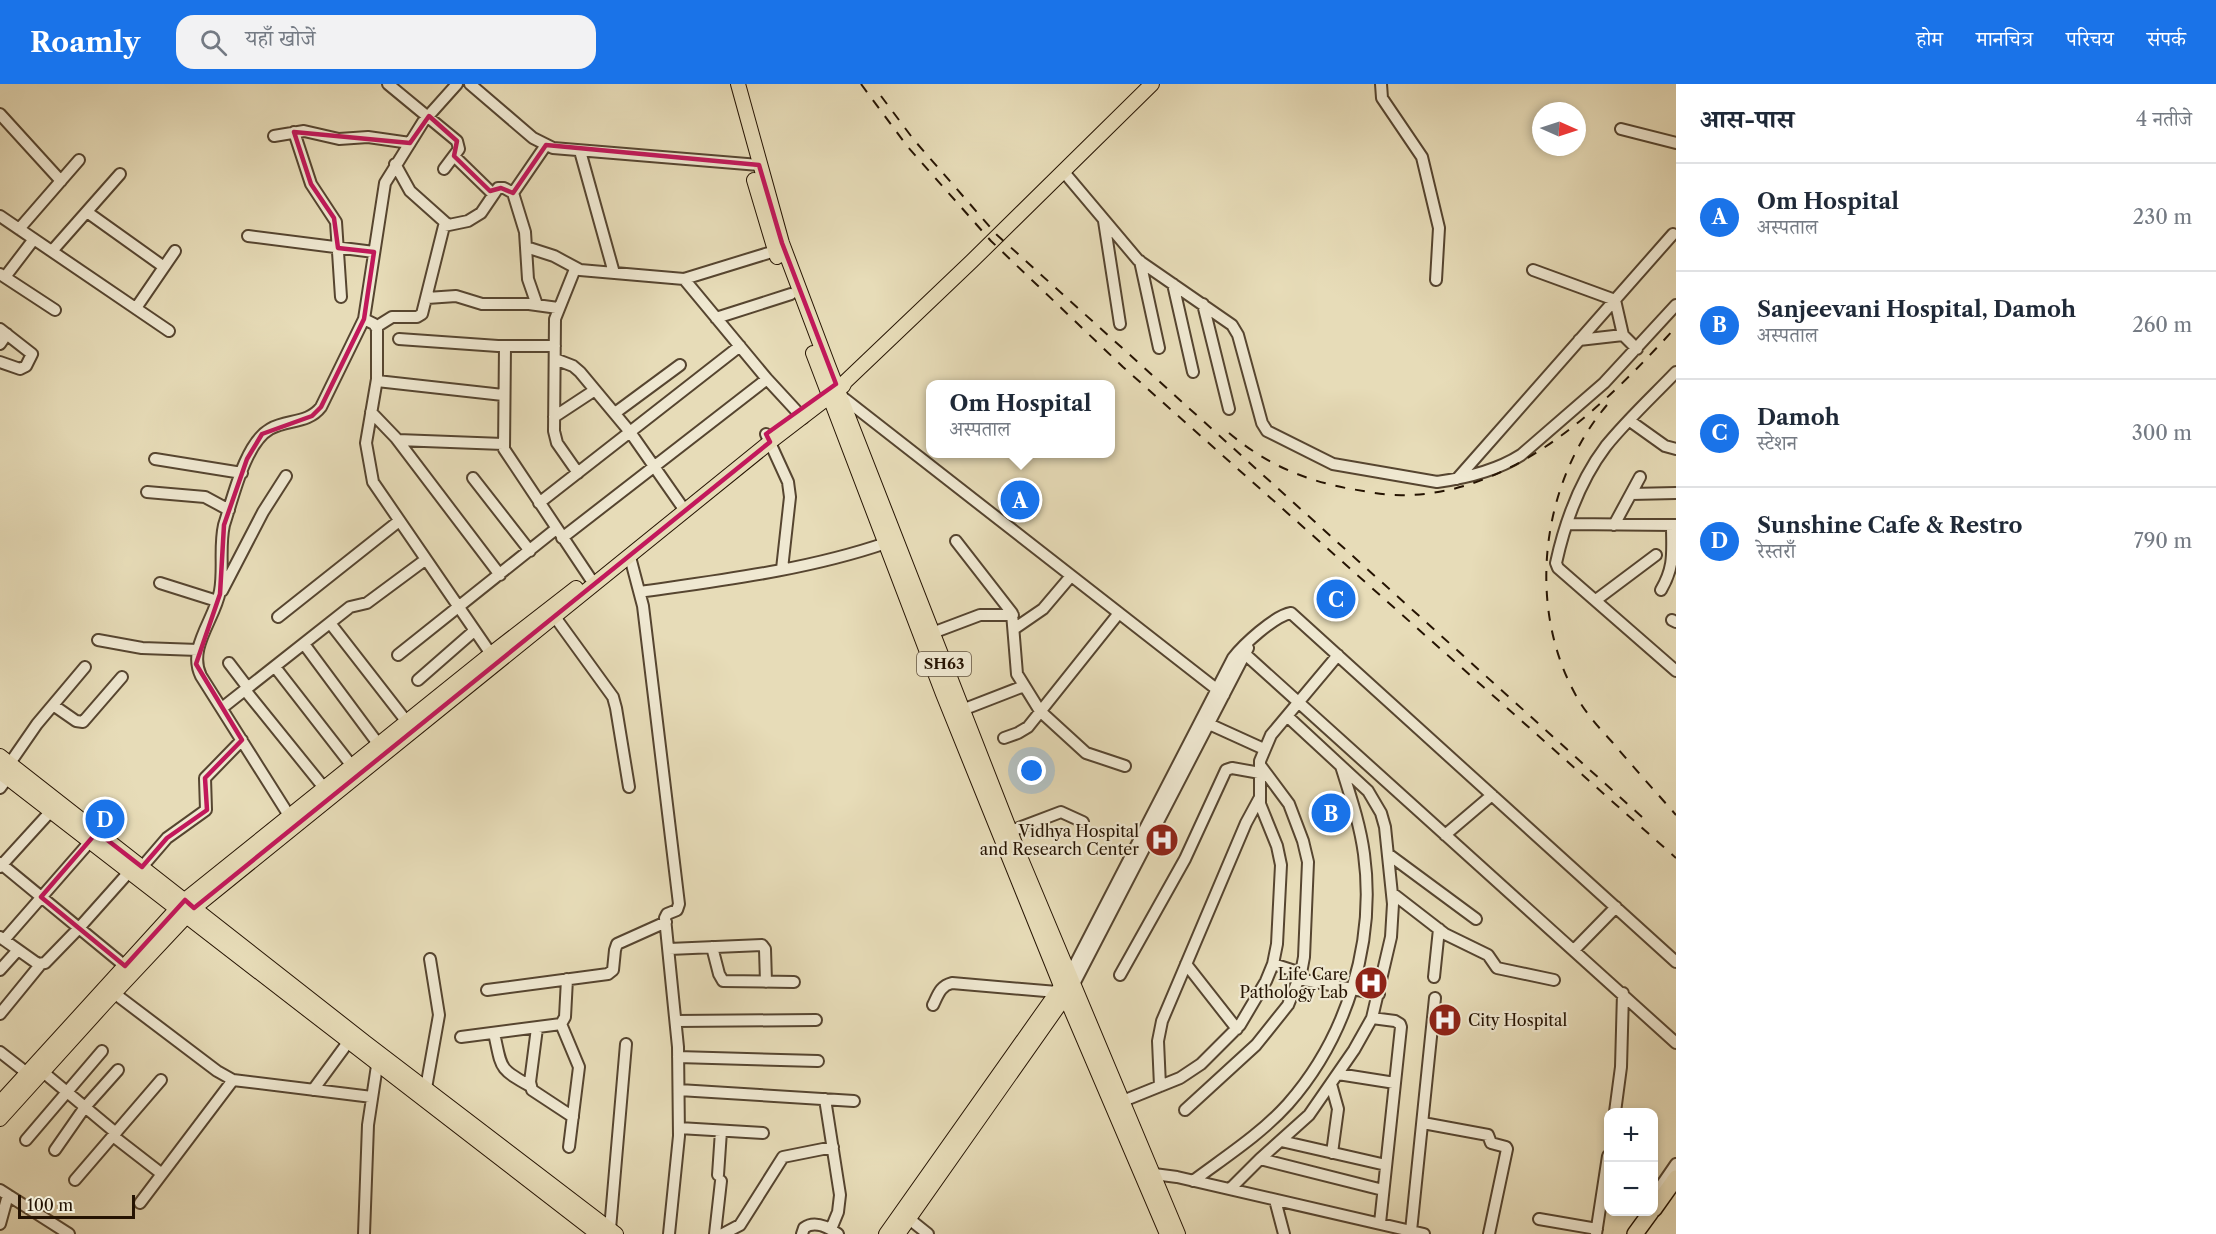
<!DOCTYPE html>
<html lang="hi">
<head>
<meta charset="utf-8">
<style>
	:root { --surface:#fff; --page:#f2f2f3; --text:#1f2937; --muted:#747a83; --line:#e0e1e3; --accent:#1a73e8 }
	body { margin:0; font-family:"Libre Caslon Text","Noto Serif Devanagari",serif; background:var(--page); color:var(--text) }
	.controls { position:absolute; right:18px; bottom:18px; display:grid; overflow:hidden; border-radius:12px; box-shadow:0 3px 9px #0003 }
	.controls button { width:54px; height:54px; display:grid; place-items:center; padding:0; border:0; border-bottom:2px solid var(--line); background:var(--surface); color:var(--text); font:30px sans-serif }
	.compass { position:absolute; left:1532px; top:18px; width:54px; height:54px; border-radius:50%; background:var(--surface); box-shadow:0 3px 9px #0003; rotate:93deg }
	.scale { position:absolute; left:18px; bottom:15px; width:117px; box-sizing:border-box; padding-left:6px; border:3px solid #251302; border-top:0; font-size:16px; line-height:21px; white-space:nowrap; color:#251302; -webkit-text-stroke:4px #efe8d1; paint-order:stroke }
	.you { position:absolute; left:1032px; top:687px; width:21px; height:21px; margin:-15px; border:4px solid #fff; border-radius:50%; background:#1a73e8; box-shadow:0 0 0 9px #1a73e833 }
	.badge { display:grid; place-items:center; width:39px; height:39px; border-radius:50%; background:var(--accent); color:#fff; font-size:20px; font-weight:700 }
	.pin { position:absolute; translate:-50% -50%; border:3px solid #fff; box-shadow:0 2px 6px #0006 }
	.popup { position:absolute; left:926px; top:296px; width:189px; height:78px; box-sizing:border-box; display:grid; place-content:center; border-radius:12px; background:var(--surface); filter:drop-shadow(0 2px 4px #0005); font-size:20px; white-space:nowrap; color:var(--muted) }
	.popup b { font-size:22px; color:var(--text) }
	.popup::after { content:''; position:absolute; left:50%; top:100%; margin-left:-12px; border:12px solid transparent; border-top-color:var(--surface) }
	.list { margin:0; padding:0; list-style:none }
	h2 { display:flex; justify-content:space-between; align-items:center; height:78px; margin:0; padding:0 24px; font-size:26px }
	h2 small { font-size:20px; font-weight:400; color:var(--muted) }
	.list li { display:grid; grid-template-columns:39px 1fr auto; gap:18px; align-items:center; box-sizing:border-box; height:108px; padding:0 24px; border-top:2px solid var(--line) }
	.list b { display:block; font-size:22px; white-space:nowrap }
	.list p { margin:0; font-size:20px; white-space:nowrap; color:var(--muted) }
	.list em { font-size:20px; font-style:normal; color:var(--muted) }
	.icon { flex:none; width:33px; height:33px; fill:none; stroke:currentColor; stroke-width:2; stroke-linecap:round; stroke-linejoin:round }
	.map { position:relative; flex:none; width:1676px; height:1150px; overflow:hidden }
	header { display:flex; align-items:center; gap:36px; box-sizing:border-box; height:84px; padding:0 30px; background:var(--accent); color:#fff }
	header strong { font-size:28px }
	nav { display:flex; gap:33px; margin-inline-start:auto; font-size:21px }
	.search { width:420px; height:54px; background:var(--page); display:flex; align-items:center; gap:15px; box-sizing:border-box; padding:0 21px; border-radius:18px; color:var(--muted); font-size:22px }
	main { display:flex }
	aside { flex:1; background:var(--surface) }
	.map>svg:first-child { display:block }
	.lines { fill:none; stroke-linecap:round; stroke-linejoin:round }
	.minor-casing { stroke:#564530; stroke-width:14 }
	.major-casing { stroke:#251302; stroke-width:16 }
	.highway-casing { stroke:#251302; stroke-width:18 }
	.minor { stroke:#efe8d1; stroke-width:10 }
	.major { stroke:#e7dcb8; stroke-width:14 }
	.highway { stroke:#e7dcb8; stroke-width:15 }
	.rail { stroke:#251302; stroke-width:2; stroke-dasharray:10 10; stroke-linecap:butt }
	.marked { fill:none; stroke:#c2185b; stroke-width:4.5; stroke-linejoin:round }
	.labels { text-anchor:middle; stroke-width:4.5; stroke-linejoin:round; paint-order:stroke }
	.shield { fill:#efe8d1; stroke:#625340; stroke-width:1.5 }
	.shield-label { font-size:15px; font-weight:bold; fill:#251302 }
	.poi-label { font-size:16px; fill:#251302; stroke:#efe8d1; text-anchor:end }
</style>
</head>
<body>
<header>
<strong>Roamly</strong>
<div class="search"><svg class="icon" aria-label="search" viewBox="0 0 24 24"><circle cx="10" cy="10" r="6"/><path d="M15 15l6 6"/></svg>यहाँ खोजें</div>
<nav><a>होम</a><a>मानचित्र</a><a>परिचय</a><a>संपर्क</a></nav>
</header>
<main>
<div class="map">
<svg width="1676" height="1150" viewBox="0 0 1676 1150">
	<rect width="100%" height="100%" fill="#e7dcb8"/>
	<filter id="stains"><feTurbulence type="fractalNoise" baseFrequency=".00333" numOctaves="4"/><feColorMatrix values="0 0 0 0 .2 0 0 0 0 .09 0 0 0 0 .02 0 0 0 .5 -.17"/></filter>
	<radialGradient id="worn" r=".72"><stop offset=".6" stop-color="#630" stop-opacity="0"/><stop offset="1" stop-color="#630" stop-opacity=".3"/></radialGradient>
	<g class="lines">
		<g class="minor-casing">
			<path id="minor" d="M388,0L457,57L459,65L444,85
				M470,0L533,54L553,64L759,81
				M1381,0L1382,14L1422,73L1439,144L1436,196
				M0,30L61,97
				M1621,45L1676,59
				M294,48L311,100L336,138L341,213
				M274,52L304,47L339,55L368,53L410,59
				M580,67L614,189
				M454,72L493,110
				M395,80L410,107L447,140
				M1063,87L1138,176L1232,241L1238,251L1262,339L1267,347L1333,380L1437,398C1466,394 1496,387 1521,371L1604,299L1676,221
				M87,128L164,183
				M0,132L169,247
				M1104,137L1120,240
				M19,145L79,76
				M248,152L374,168
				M526,163L554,172L580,186L684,195L775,167
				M52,167L120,90
				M1140,177L1159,264
				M575,185L555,235L554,347L557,359L578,389
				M1533,186L1615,216L1623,251L1637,265
				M0,190L55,226
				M5,193L34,155
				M684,195L767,295L803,334
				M1173,200L1193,288
				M427,214L456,212L482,220H529L558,224
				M1203,220L1229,325
				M537,221L528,195L525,148L513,109L546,61
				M136,224L175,167
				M716,234L791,210
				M364,235L374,240L377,245V295L366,359L373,398L491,570
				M376,243L392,233H417L422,230L444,142L468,137L481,129L498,104H504L513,109
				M0,245L32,270L26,282L20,285L0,278
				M399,255L498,262H555
				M1579,256L1623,251
				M0,260L7,250
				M505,262L504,365L590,494
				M555,275L573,282L580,288L630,348L681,421
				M1676,288C1653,312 1627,336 1606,362C1581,395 1565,438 1556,479L1558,484L1676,587
				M377,297L503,311
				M841,312L1224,611
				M371,328L396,354L500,491
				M615,329L680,281
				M554,333L595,306
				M1630,337L1665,362L1676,365
				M766,350L788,398L790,413L782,485
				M398,356L503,360
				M155,375L242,389
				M473,394L530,467
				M1457,395L1673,150
				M147,408L205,413L229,426
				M1631,410L1676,409
				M539,419L740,262
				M1567,440L1676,441
				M1614,441L1640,393
				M562,454L767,295
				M956,457L1012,529L1017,590L1040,627L1086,669L1125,682
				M630,473L643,522L679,820L677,826L667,830L665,834L678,963L679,1052L669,1150
				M160,499L217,517
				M1661,506C1675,482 1672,468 1672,441
				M222,507L263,428L286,392
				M640,508C723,496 807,486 886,459
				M1596,516L1656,471
				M278,533L399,437
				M555,533L613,613L616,624L629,703
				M1672,536L1676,538
				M330,539L407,638
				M1014,545L1043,525L1071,492
				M927,551L980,531H1013
				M98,556L142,564L198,566
				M304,560L379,661
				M1245,570L1676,959
				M398,571L556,445
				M229,579L248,604
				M275,583L352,682
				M418,596L474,547
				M245,606L325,705
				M53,621L76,637L83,638L122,593
				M222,624L350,523L367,519L425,476
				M957,628L1024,602
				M1209,640L1264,665
				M1004,654L1018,649L1028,643L1119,529
				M10,679L37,640L85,583
				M0,704L11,689
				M290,733L201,592C187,564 215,535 220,507C224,485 219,463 224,441C233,414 245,359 270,345C287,335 308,340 321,323L364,235L385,99L423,38L457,0
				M1003,750L1061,728L1083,738
				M1445,751L1492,711
				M1388,770L1476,835
				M0,779L125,882
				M0,783L51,727
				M142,783L167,754L206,726L205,694L242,656
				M1392,809L1445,850L1488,871L1497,884L1554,896
				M0,853L38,880L45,879L79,844L129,788
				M4,856L94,753
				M712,863L719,890L723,897L794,898
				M669,865L762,861L765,865L766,898
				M1574,866L1616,823
				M1186,880L1237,945
				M1273,880L1301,889
				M0,886L18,866
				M1070,890L1233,574C1243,561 1274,532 1291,529L1676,878
				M1120,891L1185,775L1226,686L1232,684L1260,689
				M1434,893L1439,845
				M1299,895L1379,910
				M1074,900L1248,564
				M487,906L608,890L613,886L615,866L617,860L666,838
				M114,909L217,987L233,996L372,1013
				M933,921C938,911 940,902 952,899L1057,908
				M0,930L40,881
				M1372,934L1395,937L1400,940L1401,943L1380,1139
				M676,937L816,936
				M561,940L579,983L569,1063
				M537,944L530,998L532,1006L573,1033
				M494,949C502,985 498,984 530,1002
				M461,953L561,940L565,933L567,895
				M0,968L27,989
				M678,973L818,977
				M43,988L116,1049
				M1338,990L1395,999
				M1331,1000L1338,1025L1332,1069
				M1160,1002L1158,957L1162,937L1246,739L1259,715
				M426,1004L439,931L430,875
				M313,1006L349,957
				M679,1006L854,1017
				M825,1015L840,1111L838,1128L831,1145
				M1118,1019L1180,994L1201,980L1240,941L1266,897L1273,880L1277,860L1281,781L1277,762L1260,720V677L1271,651L1338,571
				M1185,1026L1256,961L1288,921L1301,889L1304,873L1308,778L1303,757L1289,720L1260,681
				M1615,1028L1621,983L1623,909
				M1423,1039L1488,1051L1491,1059L1506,1063L1507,1065L1489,1150
				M679,1044L763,1049
				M113,1052L162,1090
				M26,1056L102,967
				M1281,1057L1386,1081
				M55,1066L85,1023L118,986
				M1260,1075L1383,1106
				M718,1091L721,1047
				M1147,1094L1154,1090L1177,1093L1424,1150
				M75,1096L161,996
				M1193,1097C1225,1073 1261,1050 1288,1020C1347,953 1376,858 1364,770C1360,740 1350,711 1341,682
				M1230,1105L1260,1075L1309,1031L1354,966L1372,934L1391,853L1393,820L1385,743L1381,729L1368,707L1287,632
				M0,1106L69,1150
				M1654,1112L1676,1080
				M1275,1116L1284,1150
				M140,1119L233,996
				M903,1130L928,1150
				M1539,1135L1597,1145
				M0,1140L8,1111
				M1411,1147L1435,914
				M364,1150L368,1041L378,975
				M606,1150L610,1145L626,960
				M715,1150L721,1097
				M723,1150L740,1141L783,1073L833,1063
				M802,1150L804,1144C815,1136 828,1143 838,1150
				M1596,1150L1608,1072"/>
		</g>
		<g class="major-casing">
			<path id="major" d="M738,0L782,159L828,281L1021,775L1178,1150
				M754,96L777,173
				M813,269L943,610L1061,902L1167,1150
				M0,672L366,959L616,1150
				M0,688L598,1150
				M0,1019L185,816L491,570L576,504
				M0,1035L104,920L194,824L770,358L843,302L845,298L972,177L1152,0
				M886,1150L1065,897
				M898,1150L1069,907"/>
		</g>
		<g class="highway-casing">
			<path id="highway" d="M1654,1125L1676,1094
				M1635,1150L1651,1128"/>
		</g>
		<use href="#minor" class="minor"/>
		<use href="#major" class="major"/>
		<use href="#highway" class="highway"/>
		<path class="rail" d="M861,0L907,62L991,157L1123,283L1676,774
			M881,12L914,56L997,151L1642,733
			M1607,321C1539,401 1525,530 1581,620C1590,634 1602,647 1613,659C1634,684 1655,707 1676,731
			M1229,349C1266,380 1303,396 1351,405C1364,407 1378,410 1392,411C1510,416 1602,324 1676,243"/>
	</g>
	<path class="marked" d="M429,32L457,57L454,72L490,107L501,104L513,109L546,61L759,81L782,159L836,300L766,350L770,358L194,824L185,816L125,882L41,813L97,748L142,783L167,754L207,726L205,694L242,656L196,580L220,510L224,441L247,375L262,350L312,332L321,323L364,235L374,168L338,164L334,134L311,100L294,48L410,59Z"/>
	<defs>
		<g id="hospital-disc" transform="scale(1.725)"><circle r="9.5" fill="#8f2418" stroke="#efe8d1"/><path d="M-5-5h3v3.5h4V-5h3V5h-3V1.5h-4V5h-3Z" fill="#fff"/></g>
	</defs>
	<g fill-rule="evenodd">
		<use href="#hospital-disc" x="1162" y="756"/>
		<use href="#hospital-disc" x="1371" y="899"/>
		<use href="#hospital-disc" x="1445" y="936"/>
	</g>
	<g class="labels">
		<rect class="shield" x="917" y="568" width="54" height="24" rx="4.5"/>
		<g class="shield-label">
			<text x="944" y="585">SH63</text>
		</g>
		<g class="poi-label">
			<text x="1139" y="753">Vidhya Hospital<tspan x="1139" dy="18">and Research Center</tspan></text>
			<text x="1348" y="896">Life Care<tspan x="1348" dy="18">Pathology Lab</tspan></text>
			<text x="1468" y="942" text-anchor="start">City Hospital</text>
		</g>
	</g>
	<rect width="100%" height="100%" filter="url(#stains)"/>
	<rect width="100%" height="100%" fill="url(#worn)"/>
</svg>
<div class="controls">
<button>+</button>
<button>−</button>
</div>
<svg class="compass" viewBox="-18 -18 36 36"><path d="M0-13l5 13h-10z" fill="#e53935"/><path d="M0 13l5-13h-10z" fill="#747a83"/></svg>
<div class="scale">100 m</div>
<div class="you"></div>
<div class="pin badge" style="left:1020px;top:416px">A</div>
<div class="popup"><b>Om Hospital</b>अस्पताल</div>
<div class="pin badge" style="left:1331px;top:729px">B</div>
<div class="pin badge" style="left:1336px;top:515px">C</div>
<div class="pin badge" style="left:105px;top:735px">D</div>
</div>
<aside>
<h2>आस-पास<small>4 नतीजे</small></h2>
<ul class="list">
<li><span class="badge">A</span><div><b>Om Hospital</b><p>अस्पताल</p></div><em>230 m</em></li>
<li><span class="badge">B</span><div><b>Sanjeevani Hospital, Damoh</b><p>अस्पताल</p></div><em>260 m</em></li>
<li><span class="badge">C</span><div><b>Damoh</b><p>स्टेशन</p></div><em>300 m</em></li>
<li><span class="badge">D</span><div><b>Sunshine Cafe &amp; Restro</b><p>रेस्तराँ</p></div><em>790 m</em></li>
</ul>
</aside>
</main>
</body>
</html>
